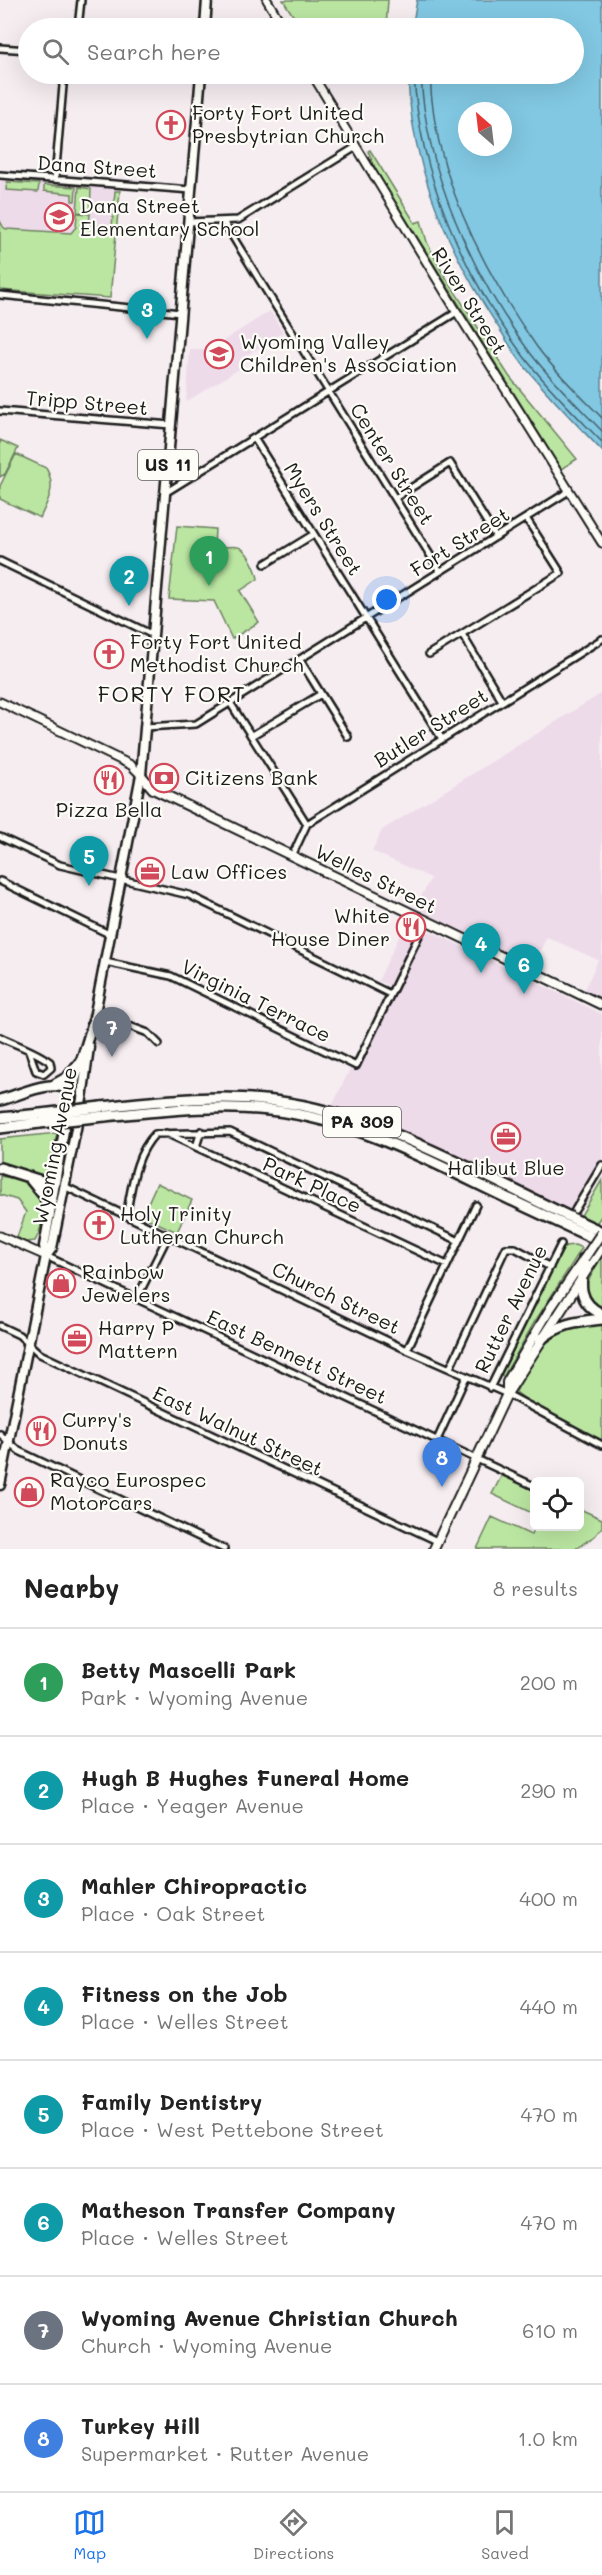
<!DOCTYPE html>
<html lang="en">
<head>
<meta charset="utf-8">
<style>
	:root { --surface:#fff; --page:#f2f2f2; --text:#222; --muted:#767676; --line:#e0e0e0; --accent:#1a73e8 }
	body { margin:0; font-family:Mali,sans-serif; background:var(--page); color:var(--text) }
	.controls { position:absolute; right:18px; bottom:18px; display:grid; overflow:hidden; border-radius:9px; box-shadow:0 6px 24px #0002 }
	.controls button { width:54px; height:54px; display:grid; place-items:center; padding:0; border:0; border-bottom:2px solid var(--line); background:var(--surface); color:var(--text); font:30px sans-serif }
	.compass { position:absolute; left:458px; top:102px; width:54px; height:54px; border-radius:50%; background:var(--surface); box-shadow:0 6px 24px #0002; rotate:332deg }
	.you { position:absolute; left:387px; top:600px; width:21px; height:21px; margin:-15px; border:4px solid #fff; border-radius:50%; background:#1a73e8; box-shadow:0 0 0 9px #1a73e833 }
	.badge { display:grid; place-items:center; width:39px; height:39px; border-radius:50%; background:var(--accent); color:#fff; font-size:20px; font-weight:700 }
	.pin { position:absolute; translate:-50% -50px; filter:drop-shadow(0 2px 3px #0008) }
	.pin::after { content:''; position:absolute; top:32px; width:21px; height:18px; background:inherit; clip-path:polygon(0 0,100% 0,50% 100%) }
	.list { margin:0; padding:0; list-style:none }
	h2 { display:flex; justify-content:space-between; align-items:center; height:78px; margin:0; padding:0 24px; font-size:26px }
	h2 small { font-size:20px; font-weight:400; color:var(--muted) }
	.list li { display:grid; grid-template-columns:39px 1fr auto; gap:18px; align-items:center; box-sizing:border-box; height:108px; padding:0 24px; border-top:2px solid var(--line) }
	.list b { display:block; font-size:22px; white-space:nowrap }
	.list p { margin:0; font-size:20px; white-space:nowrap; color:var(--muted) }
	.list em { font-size:20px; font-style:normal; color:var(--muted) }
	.icon { flex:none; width:33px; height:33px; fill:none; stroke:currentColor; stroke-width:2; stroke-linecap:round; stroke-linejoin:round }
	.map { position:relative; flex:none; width:602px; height:1549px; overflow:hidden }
	.search { position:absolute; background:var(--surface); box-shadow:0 6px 24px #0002; left:18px; right:18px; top:18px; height:66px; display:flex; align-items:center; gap:15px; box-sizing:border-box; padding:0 21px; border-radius:33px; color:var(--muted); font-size:22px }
	.sheet { height:942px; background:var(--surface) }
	nav { display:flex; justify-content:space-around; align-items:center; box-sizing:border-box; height:84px; border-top:2px solid var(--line); background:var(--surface); font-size:16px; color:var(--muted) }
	nav a { display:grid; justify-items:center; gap:3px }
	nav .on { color:var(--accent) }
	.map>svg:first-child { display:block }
	.built { fill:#eedbea }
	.green { fill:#bbe6a2; stroke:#6c815f; stroke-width:1.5 }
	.water { fill:#82c8e3; stroke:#598393; stroke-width:1.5; fill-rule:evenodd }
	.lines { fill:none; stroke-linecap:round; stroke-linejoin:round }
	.shore { stroke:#45616c; stroke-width:1.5 }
	.minor-casing { stroke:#1c1c1c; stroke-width:10 }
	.tertiary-casing { stroke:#1c1c1c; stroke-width:11 }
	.secondary-casing { stroke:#1c1c1c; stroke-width:12 }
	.primary-casing { stroke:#1c1c1c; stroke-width:13 }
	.motorway-casing { stroke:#1c1c1c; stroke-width:14 }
	.minor { stroke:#fdfcf7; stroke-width:5 }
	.tertiary { stroke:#fdfcf7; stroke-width:7 }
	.secondary { stroke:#fdfcf7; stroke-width:8 }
	.primary { stroke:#fdfcf7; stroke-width:8 }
	.motorway { stroke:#fdfcf7; stroke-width:9 }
	.secondary-bridge-casing { stroke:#1c1c1c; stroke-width:12; stroke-linecap:butt }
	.motorway-bridge-casing { stroke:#1c1c1c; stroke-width:14; stroke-linecap:butt }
	.secondary-bridge { stroke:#fdfcf7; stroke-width:8 }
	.motorway-bridge { stroke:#fdfcf7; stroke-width:9 }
	.labels { text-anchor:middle; stroke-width:4.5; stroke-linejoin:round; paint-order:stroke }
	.shield { fill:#fdfcf7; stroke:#605f5e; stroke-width:1.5 }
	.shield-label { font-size:18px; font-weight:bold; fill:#1c1c1c }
	.poi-label { font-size:20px; fill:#1c1c1c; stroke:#fdfcf7; text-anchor:start }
	.street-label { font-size:20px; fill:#1c1c1c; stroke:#fdfcf7 }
	.quarter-label { font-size:22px; letter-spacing:1.5px; fill:#1c1c1c; stroke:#fdfcf7 }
</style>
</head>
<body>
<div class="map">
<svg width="602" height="1549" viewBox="0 0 602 1549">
	<rect width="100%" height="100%" fill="#f6edf1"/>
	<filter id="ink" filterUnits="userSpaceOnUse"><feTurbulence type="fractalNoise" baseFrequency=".0167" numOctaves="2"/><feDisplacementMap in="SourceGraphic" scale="12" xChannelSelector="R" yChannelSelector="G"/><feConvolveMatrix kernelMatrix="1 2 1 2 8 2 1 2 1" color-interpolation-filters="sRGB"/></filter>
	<g filter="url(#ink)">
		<path class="built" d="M0,178L120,188L110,298L0,290Z
			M270,311L283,332L241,359L244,366L186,402L190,349H210Z
			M602,693V999L584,991L598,960L547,937L533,965L415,908L431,878L372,851L382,830Z
			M407,920L602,1014V1173L577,1216L381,1125L331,1108L390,986L378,981Z"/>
		<path class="green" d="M283,0H388L386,28H301Z
			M370,150L415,223L421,221L427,242L441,270L509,376L577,459L561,469L377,172L368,151Z
			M7,182L39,184L38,192L6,190Z
			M44,185L76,187L75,201H72V194L44,191Z
			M79,187L91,189L90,213L77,212Z
			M115,191H120L110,298L0,290V221L4,228L7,229L71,233L76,227L77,213L90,214L89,225L112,227Z
			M0,440L18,448L5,474L0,477Z
			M16,454L46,468C57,487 48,500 40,518L0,499V486Z
			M177,526L215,529L214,548C221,548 232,545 238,547C247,548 257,571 258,579L240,591L259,622L232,639L214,601L169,599Z
			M57,1133L48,1180L0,1165V1139Z
			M0,1176C10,1178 24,1179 32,1187C46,1199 44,1227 35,1241L25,1242L17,1237L26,1212L17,1200L0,1195Z
			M602,1180V1215L595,1225L580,1217Z
			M157,1183L192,1200L177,1232L142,1216Z
			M575,1245L582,1248L534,1323L503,1377L499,1375L528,1314L565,1246Z
			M602,1256V1308L590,1301L585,1287Z
			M602,1323V1440L542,1412L516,1392C528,1367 545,1334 574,1326C582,1324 593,1324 602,1323Z
			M502,1475L534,1489V1514L492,1494Z
			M580,1509L602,1519V1527L595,1536L575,1549H477L492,1517L531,1535L536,1527L580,1526Z"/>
		<path class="water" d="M417,0H602V451C575,422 546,394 522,363C512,351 505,337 497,325C448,250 410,164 408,74H574V28H412ZM467,111H503V147H467Z"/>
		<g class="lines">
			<path class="shore" d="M414,74C419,176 464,276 525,358C548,388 576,415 602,442
				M421,74C425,171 473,277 531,354C552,381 578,406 602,431
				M430,74C433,173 481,267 537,347C556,373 580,395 602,418"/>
			<g class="minor-casing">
				<path id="minor" d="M78,28L81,0
					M0,48L28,50
					M0,175L191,190
					M55,179L64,74
					M223,221L440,571
					M188,222L238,220L356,147
					M0,295L181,313
					M0,411L171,425
					M254,438L442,739
					M165,493L457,312
					M395,498L450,463L496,537
					M0,561L153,635
					M265,564L314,534
					M462,634L502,701
					M429,654L561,573L526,518
					M300,660L348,737
					M231,704L307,824
					M145,727L196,724L569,491
					M251,736L321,694
					M0,837L60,865L189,895L390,994
					M292,856L307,824L602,639
					M0,881L111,935
					M105,962L171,976L356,1066L426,921
					M95,1013L148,1033L159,1044
					M0,1037C16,1045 36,1051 50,1062L51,1068L44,1074L36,1071L29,1051
					M166,1133L447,1265
					M196,1147L201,1131
					M64,1186L407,1350L507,1394L602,1445
					M575,1210L602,1165
					M126,1216C132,1188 134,1156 155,1134L230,1132L459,1241
					M46,1256L534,1486
					M137,1298L168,1236
					M0,1326L19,1335L40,1354L437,1541
					M407,1350L476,1205
					M450,1368L506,1248H515L550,1267
					M490,1388L561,1244
					M0,1434L19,1451L224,1549
					M437,1440L466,1377"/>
			</g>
			<g class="tertiary-casing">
				<path id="tertiary" d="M267,0L284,28
					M312,74L457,312L602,543
					M0,702L131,765L141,775
					M0,1236L46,1256"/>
			</g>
			<g class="secondary-casing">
				<path id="secondary" d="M141,775L153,789L602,1005
					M507,1393V1382L550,1309L582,1262
					M434,1549L507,1394L602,1247"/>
			</g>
			<g class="primary-casing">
				<path id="primary" d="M205,28L207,0
					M46,1256L52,1248L82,1099L89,1047
					M0,1485L46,1256L44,1246C54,1195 60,1143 72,1092C78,1065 89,1040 95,1013L141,775L201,74"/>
			</g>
			<g class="motorway-casing">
				<path id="motorway" d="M54,1085L68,1077L81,1061
					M0,1100C21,1095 52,1077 72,1091
					M101,1107C159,1101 216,1094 274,1101C385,1114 500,1187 602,1232
					M105,1116C160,1111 214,1104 269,1110C344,1118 411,1151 478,1184C519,1204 560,1223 602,1242
					M0,1118L41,1114
					M0,1128L40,1123
					M0,1168L54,1185
					M31,1180L45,1197L49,1216
					M584,1259C580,1283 577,1303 602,1314
					M540,1340C560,1323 577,1322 602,1319"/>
			</g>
			<use href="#minor" class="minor"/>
			<use href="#tertiary" class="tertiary"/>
			<use href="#secondary" class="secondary"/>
			<use href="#primary" class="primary"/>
			<use href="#motorway" class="motorway"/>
			<g class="secondary-bridge-casing">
				<path id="secondary-bridge" d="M584,1259L602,1232"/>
			</g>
			<g class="motorway-bridge-casing">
				<path id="motorway-bridge" d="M41,1114L101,1107
					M40,1123L105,1116"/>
			</g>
			<use href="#secondary-bridge" class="secondary-bridge"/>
			<use href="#motorway-bridge" class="motorway-bridge"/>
		</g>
	</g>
	<defs>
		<g id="church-ring" transform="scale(1.5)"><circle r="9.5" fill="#fdfcf7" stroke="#d1495b" stroke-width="1.5"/><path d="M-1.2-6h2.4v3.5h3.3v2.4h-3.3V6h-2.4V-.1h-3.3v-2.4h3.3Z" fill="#d1495b"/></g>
		<g id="school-ring" transform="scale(1.5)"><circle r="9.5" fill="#fdfcf7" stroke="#d1495b" stroke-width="1.5"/><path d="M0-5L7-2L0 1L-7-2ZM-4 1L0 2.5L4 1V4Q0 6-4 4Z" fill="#d1495b"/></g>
		<g id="bank-ring" transform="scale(1.5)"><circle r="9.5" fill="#fdfcf7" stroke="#d1495b" stroke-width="1.5"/><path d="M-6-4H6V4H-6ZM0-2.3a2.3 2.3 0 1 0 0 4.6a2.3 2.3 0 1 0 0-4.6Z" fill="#d1495b"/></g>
		<g id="restaurant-ring" transform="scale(1.5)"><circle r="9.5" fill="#fdfcf7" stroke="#d1495b" stroke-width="1.5"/><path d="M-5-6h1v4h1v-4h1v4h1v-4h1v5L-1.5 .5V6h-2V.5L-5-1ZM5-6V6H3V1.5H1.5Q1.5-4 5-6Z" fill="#d1495b"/></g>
		<g id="office-ring" transform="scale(1.5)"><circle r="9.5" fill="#fdfcf7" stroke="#d1495b" stroke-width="1.5"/><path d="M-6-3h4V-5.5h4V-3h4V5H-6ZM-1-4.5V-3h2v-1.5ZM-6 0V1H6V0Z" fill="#d1495b"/></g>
		<g id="shop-ring" transform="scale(1.5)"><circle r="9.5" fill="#fdfcf7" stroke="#d1495b" stroke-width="1.5"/><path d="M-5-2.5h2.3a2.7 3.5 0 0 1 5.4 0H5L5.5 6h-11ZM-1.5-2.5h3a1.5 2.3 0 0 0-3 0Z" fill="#d1495b"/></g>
	</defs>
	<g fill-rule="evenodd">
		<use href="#church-ring" x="171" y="125"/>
		<use href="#school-ring" x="59" y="217"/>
		<use href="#school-ring" x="219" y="354"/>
		<use href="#church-ring" x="109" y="654"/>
		<use href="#bank-ring" x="164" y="778"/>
		<use href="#restaurant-ring" x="109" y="780"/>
		<use href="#office-ring" x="150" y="872"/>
		<use href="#restaurant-ring" x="411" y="927"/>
		<use href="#office-ring" x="506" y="1137"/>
		<use href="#church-ring" x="99" y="1225"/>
		<use href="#shop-ring" x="61" y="1283"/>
		<use href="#office-ring" x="77" y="1339"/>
		<use href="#restaurant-ring" x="41" y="1431"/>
		<use href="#shop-ring" x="29" y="1492"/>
	</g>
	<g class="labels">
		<g class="shield">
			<rect x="138" y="450" width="60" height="30" rx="4.5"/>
			<rect x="323" y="1107" width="78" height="30" rx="4.5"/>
		</g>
		<g class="shield-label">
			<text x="168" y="471">US 11</text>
			<text x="362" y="1128">PA 309</text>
		</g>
		<g class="poi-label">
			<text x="192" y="120">Forty Fort United<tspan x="192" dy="23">Presbytrian Church</tspan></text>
			<text x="80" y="213">Dana Street<tspan x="80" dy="23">Elementary School</tspan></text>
			<text x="240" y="349">Wyoming Valley<tspan x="240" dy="23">Children's Association</tspan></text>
			<text x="130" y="649">Forty Fort United<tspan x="130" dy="23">Methodist Church</tspan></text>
			<text x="185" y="785">Citizens Bank</text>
			<text x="109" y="817" text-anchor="middle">Pizza Bella</text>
			<text x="171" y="879">Law Offices</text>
			<text x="390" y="923" text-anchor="end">White<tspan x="390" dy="23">House Diner</tspan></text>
			<text x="506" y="1175" text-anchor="middle">Halibut Blue</text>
			<text x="120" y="1221">Holy Trinity<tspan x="120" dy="23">Lutheran Church</tspan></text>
			<text x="82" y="1279">Rainbow<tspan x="82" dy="23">Jewelers</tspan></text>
			<text x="98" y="1335">Harry P<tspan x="98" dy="23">Mattern</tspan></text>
			<text x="62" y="1427">Curry's<tspan x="62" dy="23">Donuts</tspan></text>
			<text x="50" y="1487">Rayco Eurospec<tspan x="50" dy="23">Motorcars</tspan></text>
		</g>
		<g class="street-label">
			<text transform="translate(97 167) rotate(4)" y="7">Dana Street</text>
			<text transform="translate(469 301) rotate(58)" y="7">River Street</text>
			<text transform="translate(87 403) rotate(5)" y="7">Tripp Street</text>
			<text transform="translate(392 464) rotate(58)" y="7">Center Street</text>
			<text transform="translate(323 519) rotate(58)" y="7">Myers Street</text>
			<text transform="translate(460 542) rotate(-32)" y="7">Fort Street</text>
			<text transform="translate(431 728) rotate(-32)" y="7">Butler Street</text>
			<text transform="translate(376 879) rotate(26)" y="7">Welles Street</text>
			<text transform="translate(256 1001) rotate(26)" y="7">Virginia Terrace</text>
			<text transform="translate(55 1146) rotate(-79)" y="7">Wyoming Avenue</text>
			<text transform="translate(312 1185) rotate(25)" y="7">Park Place</text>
			<text transform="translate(336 1298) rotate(26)" y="7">Church Street</text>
			<text transform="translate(511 1309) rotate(-64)" y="7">Rutter Avenue</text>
			<text transform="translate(297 1357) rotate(25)" y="7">East Bennett Street</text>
			<text transform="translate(238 1431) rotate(25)" y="7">East Walnut Street</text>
		</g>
		<g class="quarter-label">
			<text x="172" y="702">FORTY FORT</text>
		</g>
	</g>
</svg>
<div class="controls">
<button><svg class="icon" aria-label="locate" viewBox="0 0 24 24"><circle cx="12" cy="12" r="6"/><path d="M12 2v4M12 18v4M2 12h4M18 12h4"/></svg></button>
</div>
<svg class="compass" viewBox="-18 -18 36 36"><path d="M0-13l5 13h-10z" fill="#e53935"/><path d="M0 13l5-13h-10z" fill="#767676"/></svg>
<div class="you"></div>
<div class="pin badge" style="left:209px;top:586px;background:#2e9e5b">1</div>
<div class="pin badge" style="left:129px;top:606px;background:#0f9aa8">2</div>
<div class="pin badge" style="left:147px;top:339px;background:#0f9aa8">3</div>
<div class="pin badge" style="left:481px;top:973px;background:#0f9aa8">4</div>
<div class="pin badge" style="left:89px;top:886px;background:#0f9aa8">5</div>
<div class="pin badge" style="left:524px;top:994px;background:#0f9aa8">6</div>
<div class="pin badge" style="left:112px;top:1057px;background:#6b7280">7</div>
<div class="pin badge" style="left:442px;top:1487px;background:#3f7fe0">8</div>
<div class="search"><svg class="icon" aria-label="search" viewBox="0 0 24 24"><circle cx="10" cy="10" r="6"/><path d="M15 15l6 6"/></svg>Search here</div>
</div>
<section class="sheet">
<h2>Nearby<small>8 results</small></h2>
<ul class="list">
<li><span class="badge" style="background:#2e9e5b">1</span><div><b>Betty Mascelli Park</b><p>Park · Wyoming Avenue</p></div><em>200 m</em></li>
<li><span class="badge" style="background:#0f9aa8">2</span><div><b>Hugh B Hughes Funeral Home</b><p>Place · Yeager Avenue</p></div><em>290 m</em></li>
<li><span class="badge" style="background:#0f9aa8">3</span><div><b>Mahler Chiropractic</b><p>Place · Oak Street</p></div><em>400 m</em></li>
<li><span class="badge" style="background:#0f9aa8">4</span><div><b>Fitness on the Job</b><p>Place · Welles Street</p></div><em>440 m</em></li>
<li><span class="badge" style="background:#0f9aa8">5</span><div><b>Family Dentistry</b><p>Place · West Pettebone Street</p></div><em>470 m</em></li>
<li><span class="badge" style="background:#0f9aa8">6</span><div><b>Matheson Transfer Company</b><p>Place · Welles Street</p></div><em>470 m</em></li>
<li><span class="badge" style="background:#6b7280">7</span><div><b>Wyoming Avenue Christian Church</b><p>Church · Wyoming Avenue</p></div><em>610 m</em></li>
<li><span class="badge" style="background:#3f7fe0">8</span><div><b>Turkey Hill</b><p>Supermarket · Rutter Avenue</p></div><em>1.0 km</em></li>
</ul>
</section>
<nav>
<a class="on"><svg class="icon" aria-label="map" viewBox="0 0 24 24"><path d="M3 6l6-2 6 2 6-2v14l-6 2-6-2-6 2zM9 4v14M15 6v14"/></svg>Map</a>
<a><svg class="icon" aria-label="directions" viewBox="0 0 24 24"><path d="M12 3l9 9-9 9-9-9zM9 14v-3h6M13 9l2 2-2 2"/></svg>Directions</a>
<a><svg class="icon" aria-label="saved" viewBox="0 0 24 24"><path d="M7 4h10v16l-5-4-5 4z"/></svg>Saved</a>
</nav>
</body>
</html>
